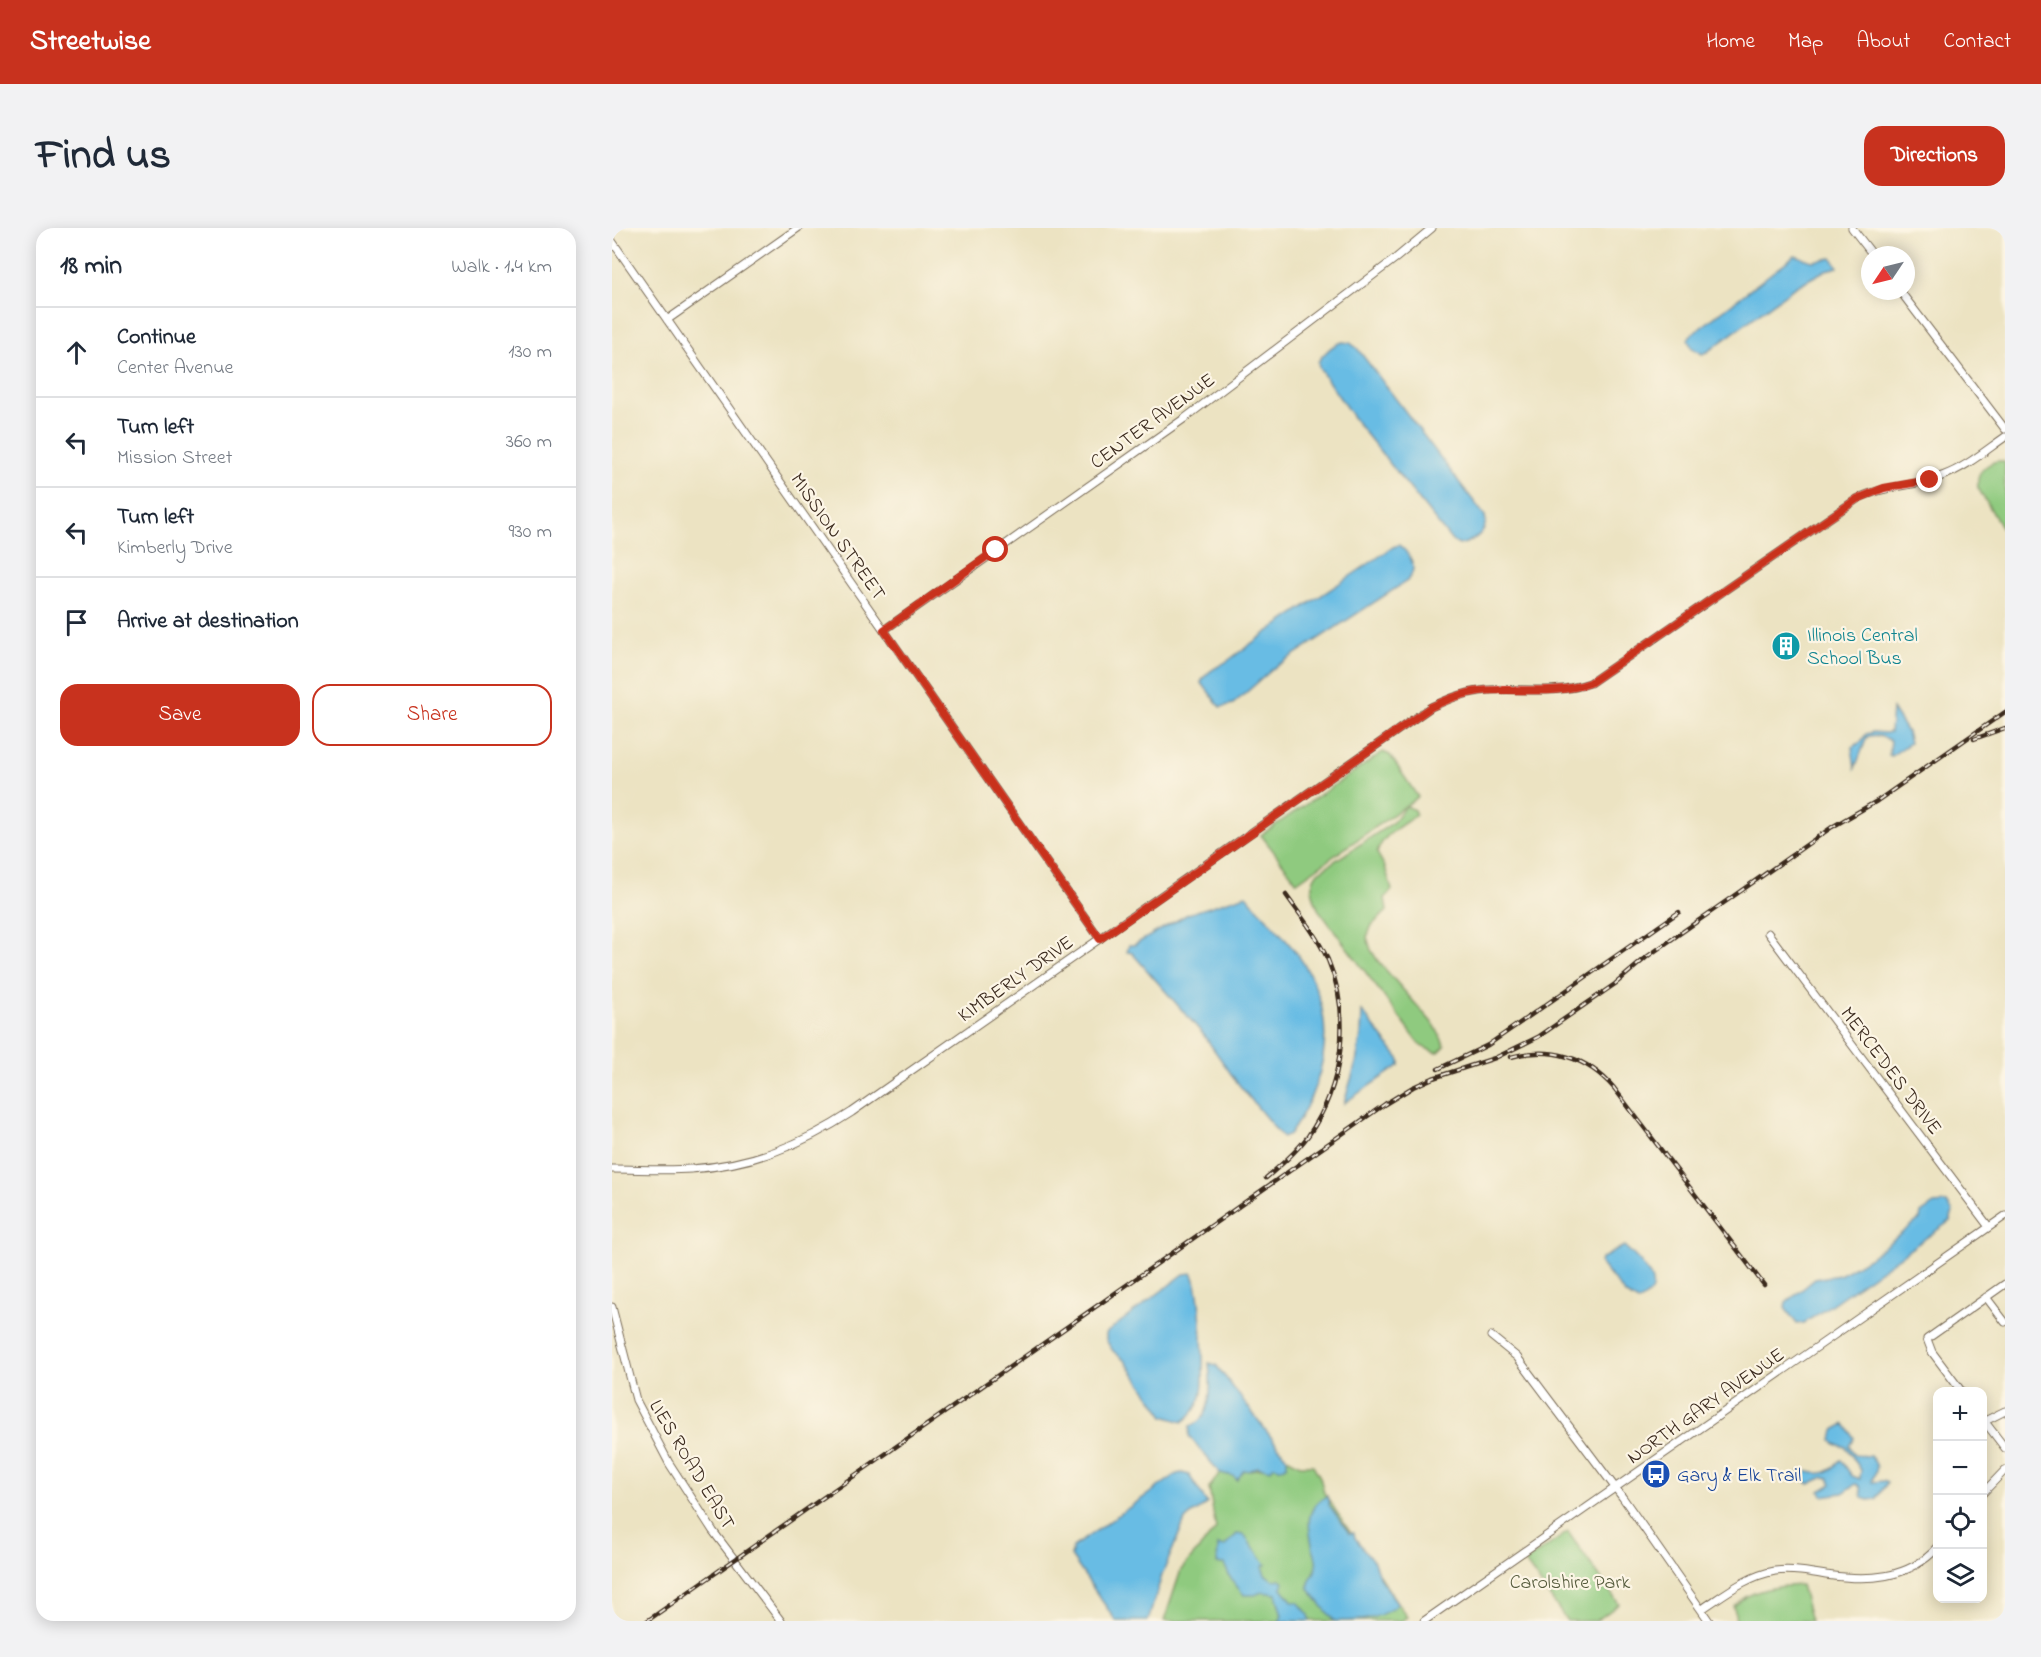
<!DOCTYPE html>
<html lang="en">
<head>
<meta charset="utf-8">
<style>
	:root { --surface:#fff; --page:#f2f2f3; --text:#1f2937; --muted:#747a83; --line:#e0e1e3; --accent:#c8321e }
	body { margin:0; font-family:"Indie Flower",sans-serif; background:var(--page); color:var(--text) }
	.controls { position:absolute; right:18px; bottom:18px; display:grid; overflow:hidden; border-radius:12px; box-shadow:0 3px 15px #0003 }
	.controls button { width:54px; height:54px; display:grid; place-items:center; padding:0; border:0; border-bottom:2px solid var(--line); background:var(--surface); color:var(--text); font:30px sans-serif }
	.compass { position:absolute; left:1249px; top:18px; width:54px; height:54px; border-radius:50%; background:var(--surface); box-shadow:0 3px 15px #0003; rotate:235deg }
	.stop { position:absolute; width:18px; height:18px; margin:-14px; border:4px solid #c8321e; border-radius:50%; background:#fff }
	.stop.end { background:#c8321e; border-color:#fff; box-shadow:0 2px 6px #0008 }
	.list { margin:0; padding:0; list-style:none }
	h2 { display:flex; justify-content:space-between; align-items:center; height:78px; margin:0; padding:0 24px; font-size:26px }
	h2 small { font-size:20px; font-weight:400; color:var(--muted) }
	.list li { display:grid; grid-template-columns:39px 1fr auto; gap:18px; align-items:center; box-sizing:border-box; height:90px; padding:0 24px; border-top:2px solid var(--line) }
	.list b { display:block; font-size:22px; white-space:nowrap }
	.list p { margin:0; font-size:20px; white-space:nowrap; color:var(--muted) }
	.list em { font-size:20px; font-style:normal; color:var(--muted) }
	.actions { display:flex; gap:12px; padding:18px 24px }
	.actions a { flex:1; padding:14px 0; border:2px solid var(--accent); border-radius:18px; text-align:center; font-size:21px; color:var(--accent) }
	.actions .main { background:var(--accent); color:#fff }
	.icon { flex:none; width:33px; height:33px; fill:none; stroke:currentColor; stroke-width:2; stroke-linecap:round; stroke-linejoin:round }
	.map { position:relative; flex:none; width:1393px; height:1393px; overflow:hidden; border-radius:18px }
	header { display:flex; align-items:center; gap:36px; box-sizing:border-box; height:84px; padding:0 30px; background:var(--accent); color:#fff }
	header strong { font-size:28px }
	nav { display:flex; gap:33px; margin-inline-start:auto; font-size:21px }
	.intro { display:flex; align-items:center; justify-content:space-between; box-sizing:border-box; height:144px; padding:0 36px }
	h1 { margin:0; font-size:42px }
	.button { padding:15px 27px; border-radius:18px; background:var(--accent); color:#fff; font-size:21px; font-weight:700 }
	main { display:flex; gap:36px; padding:0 36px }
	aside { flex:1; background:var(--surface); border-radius:18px; box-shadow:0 3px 15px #0003 }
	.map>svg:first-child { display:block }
	.green { fill:#8fca7f; stroke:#657a4e; stroke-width:1.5 }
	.water { fill:#68bce4; stroke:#527381; stroke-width:1.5 }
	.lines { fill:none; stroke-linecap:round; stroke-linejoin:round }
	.minor-casing { stroke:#796b57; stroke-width:9 }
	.minor { stroke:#fff; stroke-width:7 }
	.rail-casing { stroke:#3b2a1e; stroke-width:4.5 }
	.rail { stroke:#fcf5e5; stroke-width:2; stroke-dasharray:7; stroke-linecap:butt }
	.route { stroke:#c8321e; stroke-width:8 }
	.labels { text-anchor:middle; stroke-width:4.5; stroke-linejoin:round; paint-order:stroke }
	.street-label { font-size:20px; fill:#3b2a1e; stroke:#fcf5e5 }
	.culture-label { font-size:20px; fill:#0d838f; stroke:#fcf5e5; text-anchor:start }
	.transit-label { font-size:20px; fill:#164399; stroke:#fcf5e5; text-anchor:start }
	.park-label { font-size:20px; fill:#545a3b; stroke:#fcf5e5 }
</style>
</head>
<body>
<header>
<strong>Streetwise</strong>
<nav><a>Home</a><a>Map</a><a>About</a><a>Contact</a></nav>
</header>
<div class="intro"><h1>Find us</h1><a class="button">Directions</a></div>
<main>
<aside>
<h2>18 min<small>Walk · 1.4 km</small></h2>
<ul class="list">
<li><svg class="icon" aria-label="ahead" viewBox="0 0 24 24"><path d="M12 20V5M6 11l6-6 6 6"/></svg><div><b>Continue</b><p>Center Avenue</p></div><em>130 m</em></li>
<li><svg class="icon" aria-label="left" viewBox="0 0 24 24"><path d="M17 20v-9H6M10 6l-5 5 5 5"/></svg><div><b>Turn left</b><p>Mission Street</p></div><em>360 m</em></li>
<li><svg class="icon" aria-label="left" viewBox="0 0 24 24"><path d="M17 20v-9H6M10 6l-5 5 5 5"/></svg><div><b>Turn left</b><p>Kimberly Drive</p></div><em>930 m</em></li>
<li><svg class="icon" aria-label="arrive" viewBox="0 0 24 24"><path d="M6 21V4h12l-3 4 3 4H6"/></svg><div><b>Arrive at destination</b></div></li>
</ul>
<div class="actions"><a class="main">Save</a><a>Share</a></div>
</aside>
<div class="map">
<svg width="1393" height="1393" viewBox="0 0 1393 1393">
	<rect width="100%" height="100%" fill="#fcf5e5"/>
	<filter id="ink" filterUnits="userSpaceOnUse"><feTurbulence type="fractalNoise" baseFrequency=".0167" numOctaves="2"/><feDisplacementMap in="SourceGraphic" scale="12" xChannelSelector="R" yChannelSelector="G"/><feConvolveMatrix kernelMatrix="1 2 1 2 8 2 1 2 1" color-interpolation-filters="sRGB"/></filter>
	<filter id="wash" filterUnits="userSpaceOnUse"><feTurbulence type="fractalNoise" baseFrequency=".008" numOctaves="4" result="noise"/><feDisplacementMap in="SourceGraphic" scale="24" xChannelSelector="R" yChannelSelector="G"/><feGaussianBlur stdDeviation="1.35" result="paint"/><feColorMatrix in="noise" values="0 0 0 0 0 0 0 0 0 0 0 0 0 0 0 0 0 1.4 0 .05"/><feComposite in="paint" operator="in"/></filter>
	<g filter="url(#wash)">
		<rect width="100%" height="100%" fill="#ece3c2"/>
		<path class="green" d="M1385,233H1391L1393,235V305L1366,260C1364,246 1372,237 1385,233Z
			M771,524L778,527L806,569L685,654L649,607Z
			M795,578L802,582L804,587C789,598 770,607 765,625L773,639L780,662L773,670L775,683L760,697L755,709L759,722L766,733L823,798L833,818L827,824H822L809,818L706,681C701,668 696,656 706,644L779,596C786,590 788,583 795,578Z
			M675,1230L688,1237H701L708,1249L712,1265L795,1389L789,1393H552L569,1342L604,1301L597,1260L608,1245L654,1240Z
			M956,1304L1007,1376L984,1393H955L913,1334Z
			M1189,1357L1199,1393H1124L1122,1378C1138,1361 1167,1358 1189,1357Z"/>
		<path class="water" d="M1183,27L1200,33L1220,30L1226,39L1214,42L1183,59L1095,124L1090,126L1080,120L1076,112L1078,108Z
			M731,114L738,115L745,120L873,288C877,304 860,314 847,317L840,313L743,192L707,140L706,134C711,126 722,115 731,114Z
			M787,317C799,327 807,340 795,353L663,439L621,476L609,479L606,476L589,454C595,442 607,439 617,432C670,391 727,357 781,319Z
			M1280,481L1295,504L1298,515L1279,528L1277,527L1279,514C1273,508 1263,506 1255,509L1243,540L1240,519L1249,514L1254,506L1261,504L1274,505L1278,504Z
			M634,667C652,689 680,715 693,738C727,796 714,853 678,906L670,909L624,853L591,806L520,725L515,724L517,717H522L576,686Z
			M750,783L788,832V837L732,875L744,835L749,807Z
			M1335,975L1341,984L1338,993L1203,1088L1192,1095L1185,1096L1173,1080L1174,1075L1203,1051L1228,1047L1257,1030L1308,991L1309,985L1322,976Z
			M1012,1018C1021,1026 1044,1047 1040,1061C1038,1067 1031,1071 1026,1074L1014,1067L988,1035L989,1031Z
			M580,1045C589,1058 594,1153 589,1169C585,1180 580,1188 570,1194L552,1188L513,1133L501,1123L494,1112V1105L572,1046Z
			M597,1135L604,1137L675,1230V1237C670,1241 668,1241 662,1238L659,1242L645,1239L636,1243L632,1242L625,1252L621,1248L608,1245L577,1208L578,1198C602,1190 599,1155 597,1135Z
			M1233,1196L1242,1210L1237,1218L1243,1227L1258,1228C1270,1242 1263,1240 1260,1254L1272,1253L1275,1255L1264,1271L1256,1272L1250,1270L1248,1259L1244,1256L1231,1265L1210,1268L1208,1263L1220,1256L1217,1250L1212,1249L1197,1256L1188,1248V1243C1200,1243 1207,1249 1218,1242C1223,1240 1223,1235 1229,1232L1240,1248L1248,1251L1249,1242L1234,1219L1223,1216L1220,1212L1222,1202Z
			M570,1245L577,1247L595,1275C588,1283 580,1284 573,1292L550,1347L536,1393H504L459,1328L461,1319L565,1246Z
			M715,1268L717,1277L737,1305H742L743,1310L762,1334L768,1351L786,1376C765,1393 748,1393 722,1393L697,1361C695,1352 702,1348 704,1340C706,1334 703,1327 701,1321C696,1299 692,1280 715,1268Z
			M625,1306L632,1307L654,1337L650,1339L653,1347L662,1352L668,1351L672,1354L670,1360L681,1374H686L697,1387L698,1393H667L670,1388L664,1366L650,1364L643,1367H632L619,1351L612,1336H605L606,1317L612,1319Z"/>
	</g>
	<g filter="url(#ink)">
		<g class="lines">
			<g class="minor-casing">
				<path id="minor" d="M1240,0L1261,27
					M0,13L488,711
					M1288,63L1393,201
					M55,92L186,0
					M272,402L573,190L784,30L820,0
					M1156,705L1377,999
					M0,941C26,941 53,943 79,941C139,937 190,917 240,884L819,479C835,472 850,465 868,463C906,458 940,468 978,455L1245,271C1272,257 1302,259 1330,248C1353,240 1373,223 1393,209
					M1374,1069L1393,1094
					M0,1079L24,1172L57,1235L101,1303L169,1393
					M879,1108L905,1129L1011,1270L1097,1393
					M1350,1164L1320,1124L1315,1111L1393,1056
					M1370,1190L1393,1220
					M1373,1193L1393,1183
					M1370,1266L1393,1242
					M1090,1381C1113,1366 1135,1348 1163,1343C1180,1341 1197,1344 1214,1347C1255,1353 1296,1352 1326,1319
					M812,1393L1393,988"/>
			</g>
			<use href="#minor" class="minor"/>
			<g class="rail-casing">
				<path id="rail" d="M1362,511L1393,500
					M899,829C939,818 975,829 1002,860L1152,1057
					M826,841L876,817L1067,684
					M654,950C669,937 684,924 696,908C731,858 740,789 716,732C705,708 689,688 674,667
					M35,1393L773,876L801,859L821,850L883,830L926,809L1003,756L1036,728L1220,599L1265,573L1393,484"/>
			</g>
			<use href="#rail" class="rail"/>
		</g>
	</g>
	<g class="lines" filter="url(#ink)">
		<path class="route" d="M384,322L272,402L488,711L819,479C835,472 850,465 868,463C906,459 940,468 978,455L1245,271L1272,260L1318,252"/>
	</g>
	<defs>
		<g id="building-disc" transform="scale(1.5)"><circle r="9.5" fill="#0f9aa8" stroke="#fcf5e5"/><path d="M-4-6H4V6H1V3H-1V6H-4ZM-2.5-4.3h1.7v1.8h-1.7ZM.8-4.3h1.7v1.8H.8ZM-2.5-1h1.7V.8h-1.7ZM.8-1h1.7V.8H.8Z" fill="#fff"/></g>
		<g id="bus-disc" transform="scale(1.5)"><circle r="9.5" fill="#1a4fb4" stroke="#fcf5e5"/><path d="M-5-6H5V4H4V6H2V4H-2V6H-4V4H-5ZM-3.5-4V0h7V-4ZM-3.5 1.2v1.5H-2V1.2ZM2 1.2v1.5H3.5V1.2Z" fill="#fff"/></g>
	</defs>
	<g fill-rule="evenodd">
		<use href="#building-disc" x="1174" y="418"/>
		<use href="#bus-disc" x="1044" y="1246"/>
	</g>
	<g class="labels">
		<g class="street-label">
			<text transform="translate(540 192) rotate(-36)" y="7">CENTER AVENUE</text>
			<text transform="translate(227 308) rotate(55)" y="7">MISSION STREET</text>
			<text transform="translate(403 750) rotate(-35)" y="7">KIMBERLY DRIVE</text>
			<text transform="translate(1280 842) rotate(53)" y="7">MERCEDES DRIVE</text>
			<text transform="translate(1093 1177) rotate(-35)" y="7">NORTH GARY AVENUE</text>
			<text transform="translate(81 1236) rotate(59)" y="7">LIES ROAD EAST</text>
		</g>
		<g class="culture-label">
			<text x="1195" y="413">Illinois Central<tspan x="1195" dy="23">School Bus</tspan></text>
		</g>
		<g class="transit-label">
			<text x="1065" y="1253">Gary &amp; Elk Trail</text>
		</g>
		<g class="park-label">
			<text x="958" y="1360">Carolshire Park</text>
		</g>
	</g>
</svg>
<div class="controls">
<button>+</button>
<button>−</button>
<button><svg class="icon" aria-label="locate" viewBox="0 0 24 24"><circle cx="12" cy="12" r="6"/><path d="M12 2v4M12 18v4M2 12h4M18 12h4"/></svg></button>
<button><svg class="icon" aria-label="layers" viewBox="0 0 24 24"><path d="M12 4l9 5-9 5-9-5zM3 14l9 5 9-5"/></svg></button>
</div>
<svg class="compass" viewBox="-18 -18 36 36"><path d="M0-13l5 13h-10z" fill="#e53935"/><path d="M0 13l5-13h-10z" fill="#747a83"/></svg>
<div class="stop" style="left:384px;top:322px"></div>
<div class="stop end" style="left:1318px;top:252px"></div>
</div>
</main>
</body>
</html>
